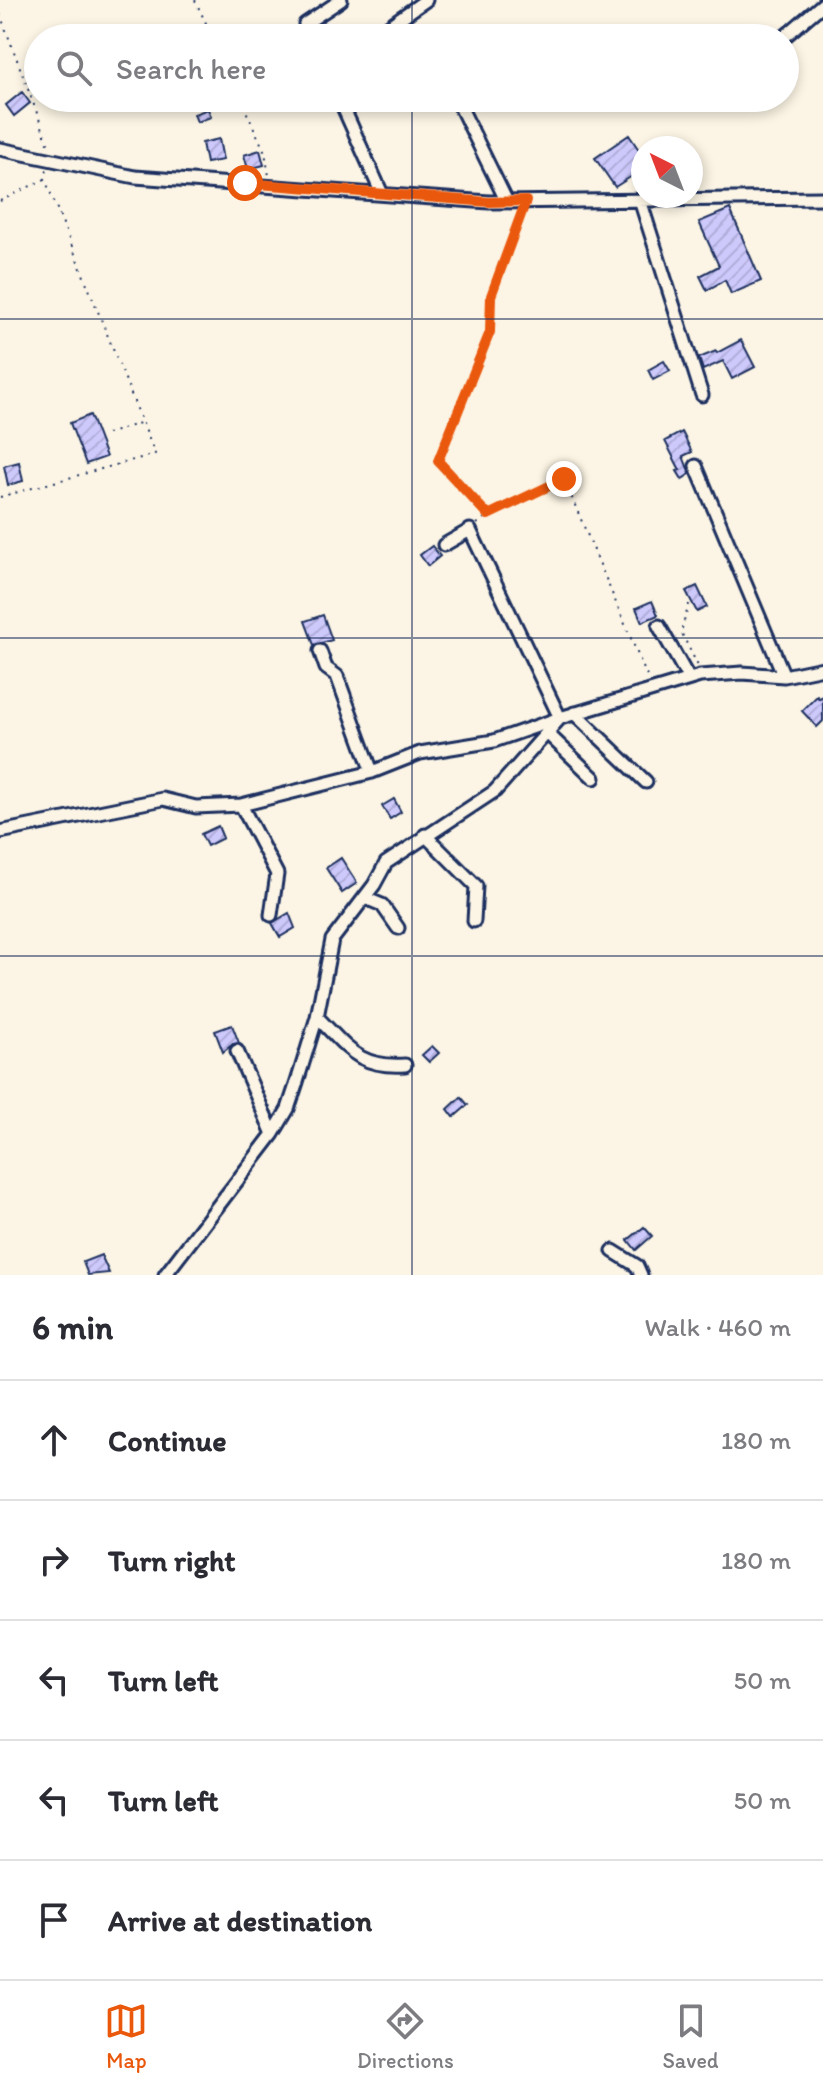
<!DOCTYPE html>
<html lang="en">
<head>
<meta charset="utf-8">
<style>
	:root { --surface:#fff; --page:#f2f2f3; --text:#2b2b33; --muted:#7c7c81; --line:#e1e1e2; --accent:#ea580c }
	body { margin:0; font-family:Itim,sans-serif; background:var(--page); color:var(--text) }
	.compass { position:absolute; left:631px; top:136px; width:72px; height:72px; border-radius:50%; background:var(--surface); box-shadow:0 4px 12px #0003; rotate:318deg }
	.stop { position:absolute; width:24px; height:24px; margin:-18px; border:6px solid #ea580c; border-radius:50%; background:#fff }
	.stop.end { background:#ea580c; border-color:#fff; box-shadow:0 2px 8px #0008 }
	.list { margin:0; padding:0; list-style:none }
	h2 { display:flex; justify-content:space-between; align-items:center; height:104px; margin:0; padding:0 32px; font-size:34px }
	h2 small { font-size:26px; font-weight:400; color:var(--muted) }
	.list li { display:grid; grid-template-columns:52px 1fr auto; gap:24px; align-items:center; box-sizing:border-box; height:120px; padding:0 32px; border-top:2px solid var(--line) }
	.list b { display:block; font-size:30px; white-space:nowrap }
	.list em { font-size:26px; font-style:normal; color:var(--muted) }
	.icon { flex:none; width:44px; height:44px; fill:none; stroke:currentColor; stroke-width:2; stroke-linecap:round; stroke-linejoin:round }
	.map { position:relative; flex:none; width:823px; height:1275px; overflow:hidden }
	.search { position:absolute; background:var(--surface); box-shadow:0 4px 12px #0003; left:24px; right:24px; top:24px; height:88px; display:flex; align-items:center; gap:20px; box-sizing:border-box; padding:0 28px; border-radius:44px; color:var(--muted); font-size:30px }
	.sheet { height:704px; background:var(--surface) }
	nav { display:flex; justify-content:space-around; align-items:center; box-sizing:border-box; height:112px; border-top:2px solid var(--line); background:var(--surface); font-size:22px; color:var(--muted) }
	nav a { display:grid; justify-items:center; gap:4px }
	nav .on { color:var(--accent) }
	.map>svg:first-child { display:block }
	.building { fill:url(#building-hatch); stroke:#1b2f5e; stroke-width:2 }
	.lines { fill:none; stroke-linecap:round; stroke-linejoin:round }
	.minor-casing { stroke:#1b2f5e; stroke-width:17 }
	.path { stroke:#1b2f5e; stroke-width:2; stroke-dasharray:2 6; stroke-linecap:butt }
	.minor { stroke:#fcf5e5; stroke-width:11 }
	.route { stroke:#ea580c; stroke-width:10 }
	.grid { fill:none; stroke:#1b2f5e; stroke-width:2; stroke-opacity:0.55 }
</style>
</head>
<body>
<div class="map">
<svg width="823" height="1275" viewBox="0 0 823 1275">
	<defs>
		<pattern id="building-hatch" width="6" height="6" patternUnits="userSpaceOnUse" patternTransform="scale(2)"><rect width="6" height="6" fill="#cec9fb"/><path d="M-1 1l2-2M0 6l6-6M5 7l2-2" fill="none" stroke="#b0adda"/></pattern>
	</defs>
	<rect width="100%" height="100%" fill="#fcf5e5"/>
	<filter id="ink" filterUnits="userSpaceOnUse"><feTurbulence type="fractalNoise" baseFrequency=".0125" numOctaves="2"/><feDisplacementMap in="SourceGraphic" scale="16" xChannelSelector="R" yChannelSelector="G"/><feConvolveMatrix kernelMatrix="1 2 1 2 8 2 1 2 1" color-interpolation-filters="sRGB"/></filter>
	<g filter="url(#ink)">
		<path class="building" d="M22,92L30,103L14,116L6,105Z
			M208,109L211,117L197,122L194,114Z
			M629,135L643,156V169L615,187L595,158Z
			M219,139L223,160L206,163L202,143Z
			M260,150L264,165L248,169L244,155Z
			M730,209L761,281L731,294L725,280L707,290L700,276L719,266L699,222Z
			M741,340L755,367L732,379L723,361L703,370L699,358L716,351L717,353Z
			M664,361L670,371L653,380L648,370Z
			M90,415L106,457L86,464L70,423Z
			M682,432L692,452L683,456L690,474L682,479L677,471L680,470L665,441Z
			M19,462L23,481L8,485L4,466Z
			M432,546L440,556L428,566L420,555Z
			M697,586L707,607L697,612L686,591Z
			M652,601L658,615L642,622L636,608Z
			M323,615L332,640L314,645L305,621Z
			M823,695V721L817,727L802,711L817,696L819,699Z
			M394,799L401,812L390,819L382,806Z
			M218,826L223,838L207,846L201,834Z
			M341,858L357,883L342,893L326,868Z
			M289,913L295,928L280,937L272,923Z
			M232,1025L239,1043L233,1044L223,1052L215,1031Z
			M432,1046L439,1053L429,1062L422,1055Z
			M461,1097L468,1105L454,1117L448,1109Z
			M644,1227L652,1236L636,1250L628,1240Z
			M101,1255L109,1273L88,1275L83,1262Z"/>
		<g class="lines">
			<g class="minor-casing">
				<path id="minor" d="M312,38L305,24L341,0
					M372,38L426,0
					M783,38L823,4
					M339,98L382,194
					M458,102L507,202
					M0,149L135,177L489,202L823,198
					M640,200L702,395
					M696,466L784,676
					M659,626L689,679
					M320,651L326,668L337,676L372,772
					M574,713L646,782
					M547,733L594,778
					M241,805L277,874L271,915
					M0,832L163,799L196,807L241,805L372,772L420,753L494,741L560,718L470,530L444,545
					M425,835L476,886L474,921
					M365,898L382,905L398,928
					M317,1017C348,1048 358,1068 405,1065
					M237,1051L273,1134
					M613,1251L637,1266L641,1275
					M165,1275L273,1134L288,1109L297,1082L317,1017L332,940L374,885L386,863L495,791L560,718L700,676L742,673L784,676L823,668"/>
			</g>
			<path class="path" d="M195,0L213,38
				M0,14L50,148
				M240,98L265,152L269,176
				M212,104L223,98
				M0,201L45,179
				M521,214L491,296L490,332L438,461L488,515L564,479L648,679
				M107,434L143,422
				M0,497L155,454L45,179L47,170
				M477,524L488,515
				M689,604L681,632L698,666"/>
			<use href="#minor" class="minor"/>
		</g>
	</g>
	<g class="lines" filter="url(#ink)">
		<path class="route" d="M245,183L489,202L526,201L491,296L490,332L438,461L488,515L564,479"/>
	</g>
	<path class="grid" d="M412,0V38M412,98V1275M0,319H823M0,638H823M0,956H823"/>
</svg>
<svg class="compass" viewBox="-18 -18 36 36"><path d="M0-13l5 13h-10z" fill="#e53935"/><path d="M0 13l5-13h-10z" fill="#7c7c81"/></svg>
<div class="stop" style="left:245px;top:183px"></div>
<div class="stop end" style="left:564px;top:479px"></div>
<div class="search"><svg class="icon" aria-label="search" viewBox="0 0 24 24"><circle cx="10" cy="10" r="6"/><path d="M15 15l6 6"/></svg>Search here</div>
</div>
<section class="sheet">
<h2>6 min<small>Walk · 460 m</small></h2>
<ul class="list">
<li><svg class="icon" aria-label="ahead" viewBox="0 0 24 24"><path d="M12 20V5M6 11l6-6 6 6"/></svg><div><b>Continue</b></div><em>180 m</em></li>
<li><svg class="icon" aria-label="right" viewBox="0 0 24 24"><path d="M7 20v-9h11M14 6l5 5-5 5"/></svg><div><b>Turn right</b></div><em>180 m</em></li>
<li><svg class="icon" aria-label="left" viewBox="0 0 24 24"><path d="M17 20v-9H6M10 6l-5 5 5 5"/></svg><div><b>Turn left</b></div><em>50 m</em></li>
<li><svg class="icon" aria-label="left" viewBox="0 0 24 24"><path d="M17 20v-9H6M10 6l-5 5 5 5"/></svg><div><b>Turn left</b></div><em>50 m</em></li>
<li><svg class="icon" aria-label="arrive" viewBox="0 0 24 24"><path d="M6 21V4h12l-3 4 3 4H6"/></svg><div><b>Arrive at destination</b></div></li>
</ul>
</section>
<nav>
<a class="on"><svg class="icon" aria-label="map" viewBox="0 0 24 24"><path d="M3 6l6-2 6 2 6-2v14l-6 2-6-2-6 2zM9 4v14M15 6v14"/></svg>Map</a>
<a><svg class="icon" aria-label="directions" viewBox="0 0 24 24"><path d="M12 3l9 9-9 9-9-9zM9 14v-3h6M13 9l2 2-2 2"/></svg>Directions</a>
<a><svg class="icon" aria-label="saved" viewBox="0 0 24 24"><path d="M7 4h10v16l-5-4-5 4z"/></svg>Saved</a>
</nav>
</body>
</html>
